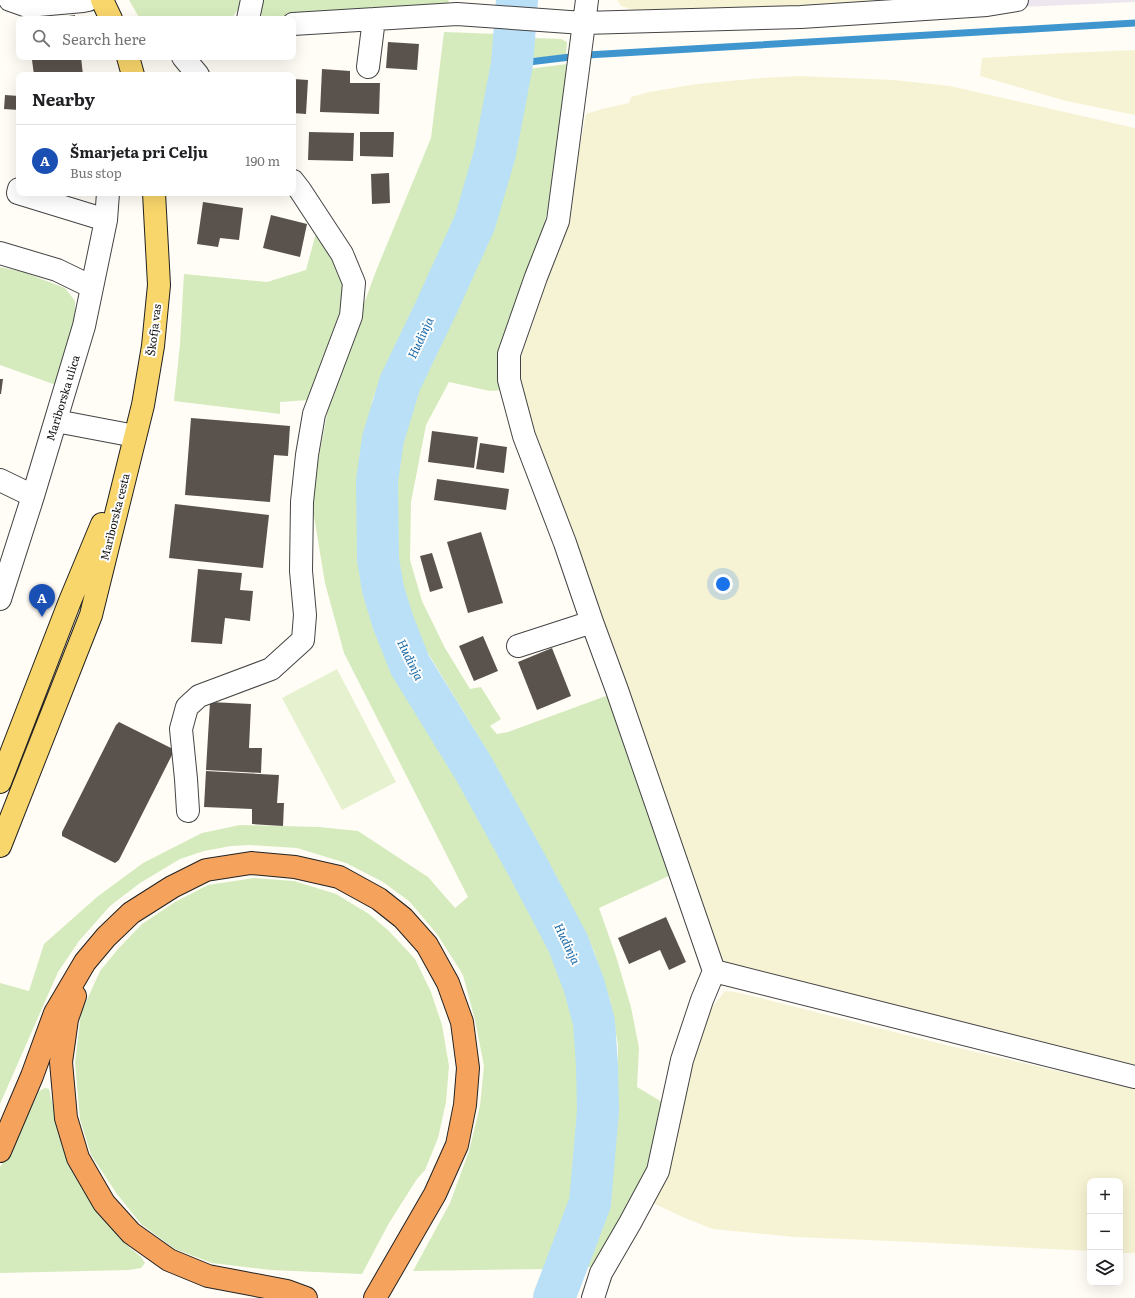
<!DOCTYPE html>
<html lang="en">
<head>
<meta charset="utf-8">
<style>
	:root { --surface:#fff; --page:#f6f6f6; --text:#202124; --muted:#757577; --line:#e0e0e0; --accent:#d93025 }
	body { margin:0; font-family:Literata,serif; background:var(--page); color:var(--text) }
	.controls { position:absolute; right:12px; bottom:12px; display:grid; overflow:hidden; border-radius:8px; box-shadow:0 4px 16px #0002 }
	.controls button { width:36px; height:36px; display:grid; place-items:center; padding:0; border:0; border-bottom:1px solid var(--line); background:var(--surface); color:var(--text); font:20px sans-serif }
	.you { position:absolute; left:723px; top:584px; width:14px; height:14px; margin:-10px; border:3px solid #fff; border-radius:50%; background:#1a73e8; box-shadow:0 0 0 6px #1a73e833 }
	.badge { display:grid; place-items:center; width:26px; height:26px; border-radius:50%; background:var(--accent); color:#fff; font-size:13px; font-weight:700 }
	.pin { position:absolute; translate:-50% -33px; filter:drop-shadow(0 1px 2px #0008) }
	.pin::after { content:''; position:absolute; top:21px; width:14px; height:12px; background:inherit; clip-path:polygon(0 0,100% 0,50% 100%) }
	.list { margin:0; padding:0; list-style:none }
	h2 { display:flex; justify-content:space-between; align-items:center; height:52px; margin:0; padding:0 16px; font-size:17px }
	h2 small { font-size:13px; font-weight:400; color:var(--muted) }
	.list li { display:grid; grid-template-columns:26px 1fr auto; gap:12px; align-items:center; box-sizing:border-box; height:72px; padding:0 16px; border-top:1px solid var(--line) }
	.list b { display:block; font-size:15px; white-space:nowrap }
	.list p { margin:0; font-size:13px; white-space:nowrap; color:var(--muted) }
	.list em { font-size:13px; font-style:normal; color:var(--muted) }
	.icon { flex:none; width:22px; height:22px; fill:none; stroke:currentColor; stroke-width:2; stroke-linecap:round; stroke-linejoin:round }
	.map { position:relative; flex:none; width:1135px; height:1298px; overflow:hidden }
	.search { position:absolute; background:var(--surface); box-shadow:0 4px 16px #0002; left:16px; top:16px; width:280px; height:44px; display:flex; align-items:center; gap:10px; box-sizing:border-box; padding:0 14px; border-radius:8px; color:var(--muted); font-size:15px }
	.panel { position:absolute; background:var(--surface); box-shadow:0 4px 16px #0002; left:16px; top:72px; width:280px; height:124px; border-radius:8px }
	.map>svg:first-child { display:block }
	.industrial { fill:#eee6ef }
	.farmland { fill:#f6f3d4 }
	.green { fill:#d5ebbd }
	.pitch { fill:#e6f2cf }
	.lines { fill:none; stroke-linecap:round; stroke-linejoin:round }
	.stream { stroke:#3f96cf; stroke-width:7 }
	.river { stroke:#b9e0f7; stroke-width:42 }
	.building { fill:#5a524d }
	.minor-casing { stroke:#444; stroke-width:24 }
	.major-casing { stroke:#222; stroke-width:24 }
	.highway-casing { stroke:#222; stroke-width:24 }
	.minor { stroke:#fff; stroke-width:22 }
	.major { stroke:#f9d66b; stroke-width:22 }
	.highway { stroke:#f5a25d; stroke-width:22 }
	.labels { text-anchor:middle; stroke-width:4; stroke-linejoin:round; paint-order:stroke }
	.street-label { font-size:11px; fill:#111; stroke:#fff }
	.water-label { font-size:12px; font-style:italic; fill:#1768a6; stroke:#fff }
</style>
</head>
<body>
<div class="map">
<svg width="1135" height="1298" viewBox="0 0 1135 1298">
	<rect width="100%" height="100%" fill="#fffdf5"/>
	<path class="industrial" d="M1022,0H1135V2L1022,7Z"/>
	<path class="farmland" d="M617,0H985L663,15L650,10H634L621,6Z
		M1135,50V115L1066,101L980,76L982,58L1066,53Z
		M799,76L893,80L950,86L1135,128V1072L726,967L717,956L709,940L609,634L590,581L534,436L517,378L522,353L552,267L562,231L570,197L586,114L602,109L629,103L631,97L649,92L697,84L762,78Z
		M725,991L735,992L756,997L946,1045L1135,1089V1253H1120V1181H1090V1251L915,1242L795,1237L713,1229L685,1218L653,1203L704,1017Z"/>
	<path class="green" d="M129,0H242L240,7L231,19H140Z
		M257,0H449L446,10L291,16C280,18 271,21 261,15L256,5Z
		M444,32L499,34L484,146L464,218L427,296L385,369L373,398L362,449L358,501L357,543L363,579L376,621L395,667L433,741L440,750L526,887L554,950L567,987L576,1038L586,1057L589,1102L583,1133L578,1198L551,1269L413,1271L450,1203L469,1151L480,1106L484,1066L475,1020L463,975L437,934L409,901L383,882L346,863L297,848L250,845L231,846L204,851L180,859L140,883L110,906L79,941L58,972L0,1104V983L29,991L44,944L97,897L143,863L202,833L240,825L319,827L358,831L428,877L455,908L468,897L344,653L325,583L311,498L328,409L342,364L376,271L431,138Z
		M534,38L561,39L567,42L566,55L531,58Z
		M567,64L563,116L550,200L503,390L490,391L449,382L426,425L411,502L410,560L422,601L445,648L470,689L481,687L501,719L490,726L497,734L508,732L614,693L671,875L599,908L616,956L631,1007L639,1048L637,1087L662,1102L646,1173L596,1268L583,1266L608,1185L618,1113V1045L610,1000L594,951L555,874L492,759L417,635L406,611L401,588L392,532V477L397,439L412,392L456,306L491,230L514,157L528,69Z
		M316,233L337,259L344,280V315L308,400L280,402V414L174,401L180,344L184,274L267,282L306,270Z
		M0,267L23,272L65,288L75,301V322L56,385L0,365Z
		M254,878L294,881L336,894L369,914L389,931L415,959L431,992L442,1025L449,1066L446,1102L438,1138L425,1170L417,1179L389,1223L362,1274L271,1270L212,1263L175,1249L141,1224L117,1194L91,1155L80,1119L75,1063L81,1013L100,971L118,949L142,924L175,902L208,885Z
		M45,1088L49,1089L56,1120L93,1204L120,1239L141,1257L145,1263L141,1268L129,1270L0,1273V1167L11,1151L39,1091Z"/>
	<path class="pitch" d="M337,669L396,782L342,810L282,698Z"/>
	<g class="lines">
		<path class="stream" d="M512,64L587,55L1135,23"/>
		<path class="river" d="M517,0L512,64L495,153L475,222L437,306L400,383L383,439L377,481L378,559L383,589L393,622L410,665L474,769L529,869L568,943L584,985L594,1022L597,1065L598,1111L590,1203L554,1298"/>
	</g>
	<path class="building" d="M75,15V19H55V18Z
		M388,42L419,44L417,70L386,68Z
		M44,57H81L83,75H34L32,60L44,58Z
		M322,69L350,71V83H380L379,114L320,112Z
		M293,79L308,80L306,114L293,113Z
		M5,95L19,96V110L4,109Z
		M309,132L354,133L353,161L308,160Z
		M360,132H394L393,157L360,156Z
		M389,173L390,203L372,204L371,174Z
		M203,202L243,208L239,240L220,238L218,247L197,244Z
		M271,215L307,224L300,257L263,248Z
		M0,379H3L1,394H0Z
		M191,418L290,426L288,456L274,455L270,502L185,495Z
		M432,431L478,437L474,468L428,462Z
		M480,443L507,447L504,473L476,469Z
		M437,479L509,489L506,510L434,500Z
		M175,504L269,515L263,568L169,558Z
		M481,532L503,603L468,613L447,542Z
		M432,553L443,588L430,592L420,556Z
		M198,569L242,573L240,590L253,591L250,621L225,618L222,644L191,642Z
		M483,636L498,671L474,681L459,646Z
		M552,648L571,696L537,710L518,662Z
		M210,702L251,704L249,748H262L261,773L206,770Z
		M119,722L173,749V753L119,860L115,863L62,836V832L116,725Z
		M206,771L279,775L277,803H284L283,826L252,824V809L204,807Z
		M666,917L686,962L669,970L660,950L629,964L618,938Z"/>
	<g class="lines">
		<g class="minor-casing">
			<path id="minor" d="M10,0L27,6L83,1L88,0
				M587,0L558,221L536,277L509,354V380L524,436L565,543L592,622L617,690L714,971
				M248,19L252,0
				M293,24L457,14L583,23L801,17L987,5L1017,0
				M183,57L198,75
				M368,67L374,19
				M19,189L18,193L106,220
				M0,253L57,270L92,287
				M56,421L135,436
				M0,480L33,496
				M0,599L33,496L84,326L106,220L108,193
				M518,646L592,622
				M188,811L186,779L181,729L187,707L199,696L271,669L303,640L305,615L301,571L302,502L307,455L314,414L351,316L354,283L342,254L300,190L293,181
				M593,1298L601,1273L630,1223L658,1171L682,1060L702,1000L714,971L1135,1077"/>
		</g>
		<g class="major-casing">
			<path id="major" d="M102,0L111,19
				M128,57L133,75
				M0,782L70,601L102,524
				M0,846L91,615L143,405L153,346L159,285L154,193"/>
		</g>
		<g class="highway-casing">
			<path id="highway" d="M75,996L67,1019L61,1062L66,1118L78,1158L104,1203L131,1233L169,1260L208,1276L287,1291L306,1298
				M0,1151L32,1076L55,1013L85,962L106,937L131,913L172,887L206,870L251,863L295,867L339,877L379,899L403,918L427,945L448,983L462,1022L468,1068L465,1105L457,1145L435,1194L375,1298"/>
		</g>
		<use href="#minor" class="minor"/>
		<use href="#major" class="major"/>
		<use href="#highway" class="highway"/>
	</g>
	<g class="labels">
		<g class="street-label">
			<text transform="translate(154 330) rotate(-83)" y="4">Škofja vas</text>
			<text transform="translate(63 398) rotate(-73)" y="4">Mariborska ulica</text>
			<text transform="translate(115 517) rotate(-76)" y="4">Mariborska cesta</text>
		</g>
		<g class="water-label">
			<text transform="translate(421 338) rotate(-65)" y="4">Hudinja</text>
			<text transform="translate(410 660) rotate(64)" y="4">Hudinja</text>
			<text transform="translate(567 944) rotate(65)" y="4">Hudinja</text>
		</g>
	</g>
</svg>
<div class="controls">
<button>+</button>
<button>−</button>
<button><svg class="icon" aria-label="layers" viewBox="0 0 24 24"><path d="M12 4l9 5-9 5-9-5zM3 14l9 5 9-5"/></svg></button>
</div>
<div class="you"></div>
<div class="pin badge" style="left:42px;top:617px;background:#1a4fb4">A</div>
<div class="search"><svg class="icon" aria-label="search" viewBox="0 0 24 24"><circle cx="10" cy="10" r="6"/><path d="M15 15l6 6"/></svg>Search here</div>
<section class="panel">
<h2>Nearby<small></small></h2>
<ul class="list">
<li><span class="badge" style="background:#1a4fb4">A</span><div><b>Šmarjeta pri Celju</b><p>Bus stop</p></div><em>190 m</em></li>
</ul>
</section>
</div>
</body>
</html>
